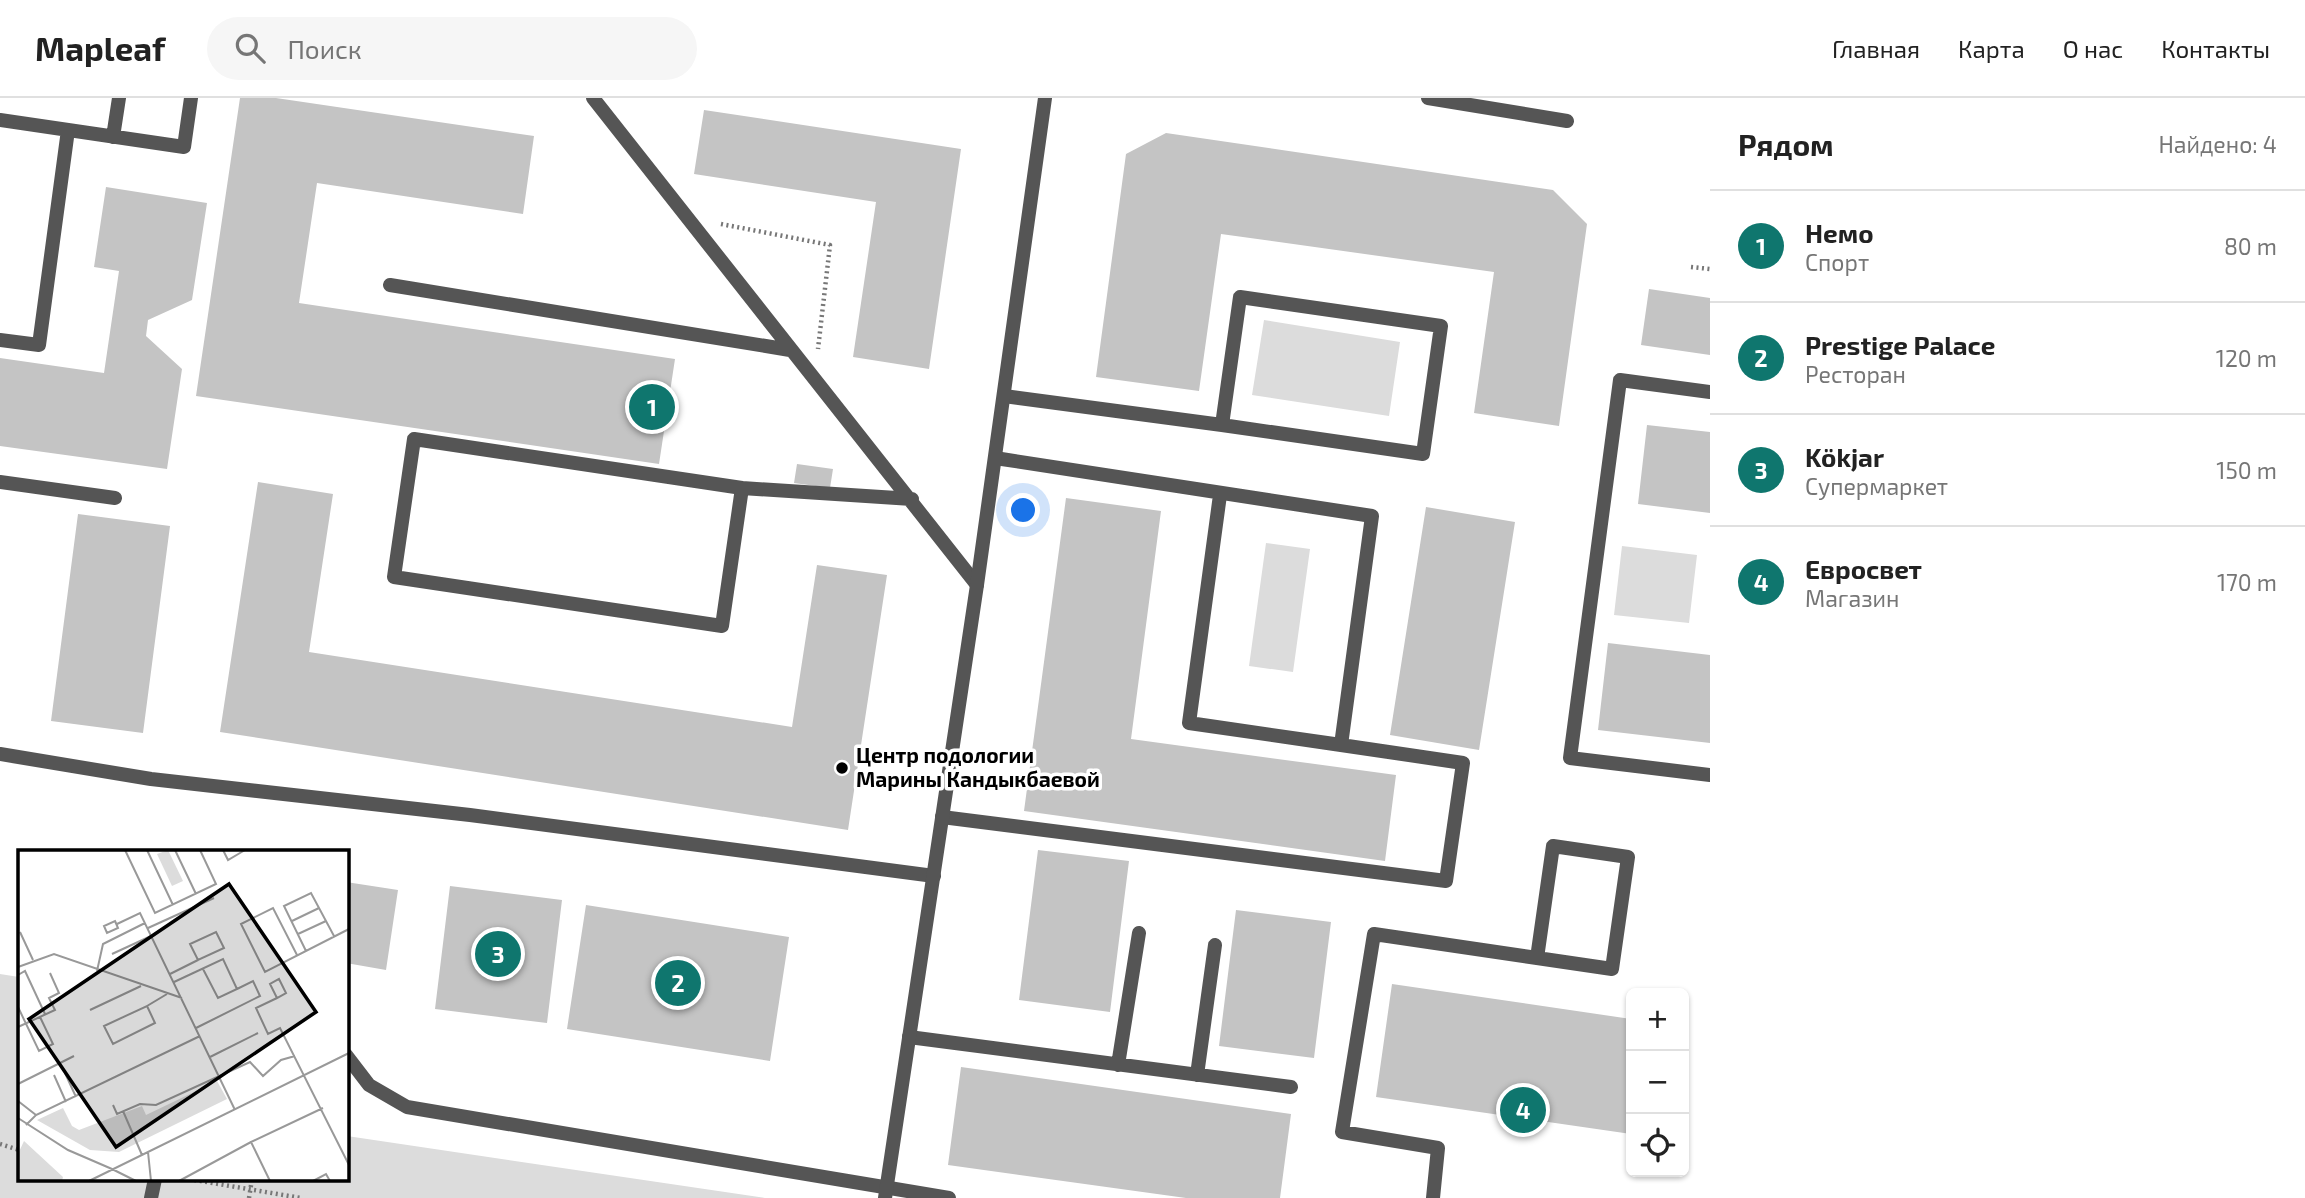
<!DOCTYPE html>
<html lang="ru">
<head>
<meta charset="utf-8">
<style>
	:root { --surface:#fff; --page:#f6f6f6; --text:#222; --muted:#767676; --line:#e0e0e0; --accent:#0f766e }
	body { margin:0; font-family:"Exo 2",sans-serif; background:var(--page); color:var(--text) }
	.controls { position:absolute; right:21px; bottom:21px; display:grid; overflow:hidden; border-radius:10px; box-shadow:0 2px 5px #0004 }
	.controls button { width:63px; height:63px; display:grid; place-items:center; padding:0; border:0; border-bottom:2px solid var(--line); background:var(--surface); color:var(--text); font:35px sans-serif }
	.you { position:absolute; left:1024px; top:413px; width:24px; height:24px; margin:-18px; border:5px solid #fff; border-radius:50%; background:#1a73e8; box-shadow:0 0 0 10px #1a73e833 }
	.badge { display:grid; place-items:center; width:46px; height:46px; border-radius:50%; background:var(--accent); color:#fff; font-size:23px; font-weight:700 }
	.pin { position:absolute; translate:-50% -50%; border:4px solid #fff; box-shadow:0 2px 7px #0006 }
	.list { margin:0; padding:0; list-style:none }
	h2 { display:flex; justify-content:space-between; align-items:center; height:91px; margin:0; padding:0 28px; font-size:30px }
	h2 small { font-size:23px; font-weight:400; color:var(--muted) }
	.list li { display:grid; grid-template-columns:46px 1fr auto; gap:21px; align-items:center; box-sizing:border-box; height:112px; padding:0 28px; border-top:2px solid var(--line) }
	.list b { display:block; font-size:26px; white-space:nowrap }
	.list p { margin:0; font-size:23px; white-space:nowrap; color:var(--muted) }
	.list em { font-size:23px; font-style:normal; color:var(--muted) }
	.icon { flex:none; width:38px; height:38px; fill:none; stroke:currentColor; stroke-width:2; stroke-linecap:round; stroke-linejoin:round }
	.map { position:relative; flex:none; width:1710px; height:1100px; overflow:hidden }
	header { display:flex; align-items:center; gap:42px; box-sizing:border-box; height:98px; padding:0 35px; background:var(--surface); border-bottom:2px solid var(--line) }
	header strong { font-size:33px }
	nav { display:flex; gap:38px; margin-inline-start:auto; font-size:24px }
	.search { width:490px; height:63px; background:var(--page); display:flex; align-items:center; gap:18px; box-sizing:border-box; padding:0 24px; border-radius:38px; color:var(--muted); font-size:26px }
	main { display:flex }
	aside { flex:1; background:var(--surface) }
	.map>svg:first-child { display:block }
	.green { fill:#dcdcdc }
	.building { fill:#c4c4c4 }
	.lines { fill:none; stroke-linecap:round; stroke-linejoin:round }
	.path { stroke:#777; stroke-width:4.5; stroke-dasharray:2 3.5; stroke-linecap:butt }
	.lane { stroke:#555; stroke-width:14 }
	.street { stroke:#555; stroke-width:14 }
	.poi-dot { fill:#000; stroke:#fff; stroke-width:2.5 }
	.labels { text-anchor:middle; stroke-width:7; stroke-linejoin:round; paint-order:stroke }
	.poi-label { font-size:21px; font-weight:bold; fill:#000; stroke:#fff; text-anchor:start }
	.inset-road { fill:none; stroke:#999; stroke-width:2 }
	.view { fill:#000; fill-opacity:0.15; stroke:#000; stroke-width:3.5 }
	.inset-edge { fill:none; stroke:#000; stroke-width:3.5 }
</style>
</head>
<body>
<header>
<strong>Mapleaf</strong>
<div class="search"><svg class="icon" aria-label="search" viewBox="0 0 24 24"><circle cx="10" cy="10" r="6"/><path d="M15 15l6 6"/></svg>Поиск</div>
<nav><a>Главная</a><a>Карта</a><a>О нас</a><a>Контакты</a></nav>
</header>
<main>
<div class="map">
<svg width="1710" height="1100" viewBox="0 0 1710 1100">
	<rect width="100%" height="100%" fill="#fff"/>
	<path class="green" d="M1264,222L1400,244L1389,318L1252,297Z
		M1266,445L1310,451L1293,574L1249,568Z
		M1622,448L1697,457L1689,525L1614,517Z
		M0,876L19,879V1081H346L347,1038L765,1100H0Z"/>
	<path class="building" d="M240,0H276L534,38L523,116L317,85L299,205L675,261L659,366L196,298Z
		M704,12L961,51L929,271L853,259L876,104L694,76Z
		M1166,35L1553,92L1587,126L1559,328L1474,315L1494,174L1221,136L1199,293L1096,279L1126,56Z
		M106,89L207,105L192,202L148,222L146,238L182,271L167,371L0,348V260L104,275L119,173L94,169Z
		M1649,191L1710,200V257L1641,247Z
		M1647,327L1710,334V415L1638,406Z
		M797,366L833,371L830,390L794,385Z
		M258,384L333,396L309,554L792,629L817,467L887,477L848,732L220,634Z
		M1066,400L1161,413L1131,641L1396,677L1385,763L1024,713Z
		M1426,409L1515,424L1479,652L1390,637Z
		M78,416L170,428L143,635L51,623Z
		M1608,545L1710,557V645L1598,632Z
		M1038,752L1129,763L1110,914L1019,902Z
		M346,784L398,792L386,872L346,865Z
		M450,788L562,802L547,925L435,911Z
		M586,807L789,839L770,963L567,931Z
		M1236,812L1331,824L1314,960L1219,948Z
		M1392,886L1631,921V1036L1376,999Z
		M961,969L1291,1016L1280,1100H1186L948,1067Z"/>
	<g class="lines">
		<path class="path" d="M721,126L830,147L818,251
			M1691,169L1710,171
			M0,1046L19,1052
			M189,1081L301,1100
			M249,1100L252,1081"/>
		<path class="lane" d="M593,0L977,487
			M1428,0L1567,23
			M0,22L184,49L191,0
			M113,39L119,0
			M390,187L790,252
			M1240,199L1441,228L1423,356L1222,327Z
			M0,242L39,247L68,32
			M1710,294L1620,282L1570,660L1710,677
			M1004,298L1222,327
			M414,341L742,390L722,528L394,479Z
			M995,360L1372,418L1341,647L1189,625L1220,397
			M0,384L115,400
			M742,390L912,401
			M0,656L151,681L470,717L934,778
			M942,719L1446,783L1463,665L1341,647
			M1553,748L1628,759L1612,871L1537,860Z
			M909,939L1291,989
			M346,957L369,987L407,1009L949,1100
			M1118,967L1139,835
			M1197,977L1215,847
			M151,1100L155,1081
			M1433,1100L1438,1050L1342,1034L1374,836L1537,860"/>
		<path class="street" d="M885,1100L977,487L1045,0"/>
	</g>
	<circle class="poi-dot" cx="842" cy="670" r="7"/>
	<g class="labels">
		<g class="poi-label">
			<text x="856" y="665">Центр подологии<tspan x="856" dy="24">Марины Кандыкбаевой</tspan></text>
		</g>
	</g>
	<g transform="translate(18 752)">
		<rect width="331" height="331" fill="#fff"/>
		<path d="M150,0L165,31L154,36L139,4ZM199,231L209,249L101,302L72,300L19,270L45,258L54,276L61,280L124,256L128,265ZM6,291L45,327L44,331H0V304Z" fill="#dcdcdc"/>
		<path class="inset-road" d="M107,0L137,63L198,34L182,0M129,0L155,55M157,0L178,44M205,0L210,10L227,0M97,71L100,78L89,83L86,76ZM274,71L301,58M99,74L122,63L217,260M130,78L196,48M2,82L15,110M198,82L206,98L180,110L172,94ZM280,84L308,71M288,101L266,56L293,43L316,86M94,104L133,86M279,105L255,58L223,74L247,122L331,79M0,117L36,104L164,148M79,121L85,94L127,73M152,124L180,110M0,125L7,121L27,164M261,129L268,143L259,148L252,134ZM156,132L205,109L219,139L200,148L185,119M259,148L238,158L250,184L262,178L331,315M129,156L137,173L95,194L86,176ZM129,156L149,144M0,157L21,201L35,194L22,167M72,160L123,136M0,177L37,160L31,148L41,143L32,123M178,178L242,146L235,131L219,139M192,207L240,183M47,223L58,247M36,225L48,252M0,234L56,206M0,251L18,265M95,255L99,264L122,254L138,255L232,212L245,226L263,210L277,206M105,261L124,305M0,268L50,300L94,319M8,275L18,265L182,186M130,302L133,331M94,319L118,331M71,331L331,203M161,331L233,292M252,331L233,292L305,258M295,331L308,324L312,331"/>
		<path class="view" d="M211,34L298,162L98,297L11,169Z"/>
		<rect width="331" height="331" class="inset-edge"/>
	</g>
</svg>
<div class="controls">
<button>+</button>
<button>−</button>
<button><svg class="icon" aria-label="locate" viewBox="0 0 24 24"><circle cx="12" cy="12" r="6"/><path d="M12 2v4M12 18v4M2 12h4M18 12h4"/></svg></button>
</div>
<div class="you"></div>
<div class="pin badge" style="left:652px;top:309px">1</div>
<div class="pin badge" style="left:678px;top:885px">2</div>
<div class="pin badge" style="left:498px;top:856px">3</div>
<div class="pin badge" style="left:1523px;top:1012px">4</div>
</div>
<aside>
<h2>Рядом<small>Найдено: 4</small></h2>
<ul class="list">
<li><span class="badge">1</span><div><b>Немо</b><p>Спорт</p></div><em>80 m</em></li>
<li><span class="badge">2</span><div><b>Prestige Palace</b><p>Ресторан</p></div><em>120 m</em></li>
<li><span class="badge">3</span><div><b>Kökjar</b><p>Супермаркет</p></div><em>150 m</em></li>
<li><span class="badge">4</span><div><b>Евросвет</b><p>Магазин</p></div><em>170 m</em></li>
</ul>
</aside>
</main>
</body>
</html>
